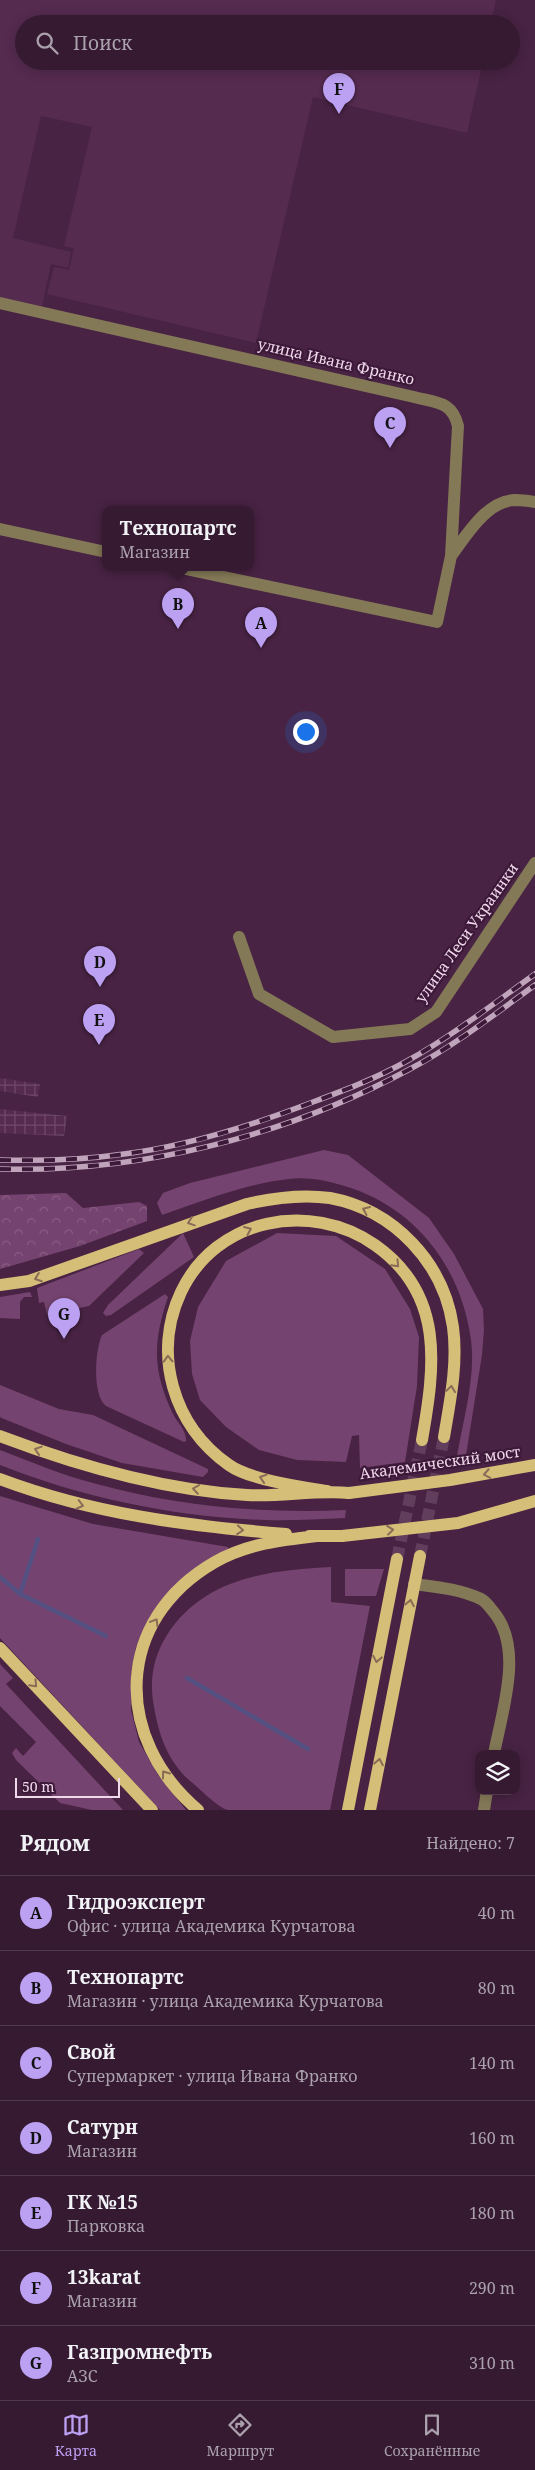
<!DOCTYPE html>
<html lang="ru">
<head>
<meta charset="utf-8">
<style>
	:root { --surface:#361a32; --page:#3d233a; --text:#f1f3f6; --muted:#aaa1ac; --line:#50384d; --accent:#bca0f2 }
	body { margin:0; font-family:"Noto Serif",serif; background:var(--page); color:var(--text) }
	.controls { position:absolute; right:15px; bottom:15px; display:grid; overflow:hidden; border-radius:10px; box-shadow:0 2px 12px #0003 }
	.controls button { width:45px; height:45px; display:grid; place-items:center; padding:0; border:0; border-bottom:1px solid var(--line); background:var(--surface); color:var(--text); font:25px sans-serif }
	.scale { position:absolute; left:15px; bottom:12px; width:105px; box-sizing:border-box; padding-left:5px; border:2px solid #f0d8eb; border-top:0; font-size:14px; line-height:18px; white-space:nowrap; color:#f0d8eb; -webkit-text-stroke:4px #3d1939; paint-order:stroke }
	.you { position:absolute; left:305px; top:731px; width:18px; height:18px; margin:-12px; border:4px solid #fff; border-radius:50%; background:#1a73e8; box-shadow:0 0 0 8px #1a73e833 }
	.badge { display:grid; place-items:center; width:32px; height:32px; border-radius:50%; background:var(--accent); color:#111; font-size:16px; font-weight:700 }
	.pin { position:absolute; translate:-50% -41px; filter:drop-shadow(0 1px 2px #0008) }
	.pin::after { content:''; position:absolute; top:26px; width:18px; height:15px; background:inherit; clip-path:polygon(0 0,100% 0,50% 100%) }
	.popup { position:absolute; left:102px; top:506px; width:152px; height:65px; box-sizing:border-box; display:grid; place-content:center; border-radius:10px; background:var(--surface); filter:drop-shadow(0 1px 4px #0005); font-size:16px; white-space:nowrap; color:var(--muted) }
	.popup b { font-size:19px; color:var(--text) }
	.popup::after { content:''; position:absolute; left:50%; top:100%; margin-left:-10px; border:10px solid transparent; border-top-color:var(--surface) }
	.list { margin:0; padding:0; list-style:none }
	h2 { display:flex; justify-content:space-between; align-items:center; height:65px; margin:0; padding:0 20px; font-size:21px }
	h2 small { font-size:16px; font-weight:400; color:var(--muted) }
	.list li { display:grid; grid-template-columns:32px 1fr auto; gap:15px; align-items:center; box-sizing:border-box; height:75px; padding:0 20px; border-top:1px solid var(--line) }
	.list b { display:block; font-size:19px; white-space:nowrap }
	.list p { margin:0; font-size:16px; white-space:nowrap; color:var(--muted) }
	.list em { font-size:16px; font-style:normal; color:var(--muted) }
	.icon { flex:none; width:28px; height:28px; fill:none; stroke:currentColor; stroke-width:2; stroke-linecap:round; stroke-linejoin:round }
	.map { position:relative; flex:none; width:535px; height:1810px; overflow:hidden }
	.search { position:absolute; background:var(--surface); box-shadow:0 2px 12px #0003; left:15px; right:15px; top:15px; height:55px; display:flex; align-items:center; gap:12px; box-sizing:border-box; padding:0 18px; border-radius:28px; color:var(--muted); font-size:19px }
	.sheet { height:590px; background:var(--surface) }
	nav { display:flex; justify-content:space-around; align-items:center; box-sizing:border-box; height:70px; border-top:1px solid var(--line); background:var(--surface); font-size:14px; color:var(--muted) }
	nav a { display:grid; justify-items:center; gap:2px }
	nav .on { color:var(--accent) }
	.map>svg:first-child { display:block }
	.built { fill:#552b50 }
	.industrial { fill:url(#industrial-grid) }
	.grass { fill:#75436f }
	.forest { fill:url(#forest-crowns) }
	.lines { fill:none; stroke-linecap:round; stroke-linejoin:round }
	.stream { stroke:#545081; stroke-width:4.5 }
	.major-tunnel { stroke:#613e5c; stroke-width:12; stroke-dasharray:12 6; stroke-linecap:butt }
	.minor { stroke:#847957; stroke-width:12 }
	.major { stroke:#d5be77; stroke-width:12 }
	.rail-casing { stroke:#c0a4bb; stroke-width:5.5 }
	.rail { stroke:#3d1939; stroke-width:4; stroke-dasharray:11; stroke-linecap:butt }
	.major-bridge { stroke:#d5be77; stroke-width:12 }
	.oneway { stroke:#896c58 }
	.labels { text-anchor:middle; stroke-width:4.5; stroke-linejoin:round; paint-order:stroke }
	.street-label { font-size:15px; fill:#f0d8eb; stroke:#3d1939 }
</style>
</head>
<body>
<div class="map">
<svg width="535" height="1810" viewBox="0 0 535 1810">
	<defs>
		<pattern id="industrial-grid" width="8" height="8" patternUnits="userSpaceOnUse" patternTransform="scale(1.25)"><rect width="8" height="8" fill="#552b50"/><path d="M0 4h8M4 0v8" fill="none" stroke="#6e4969"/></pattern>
		<pattern id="forest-crowns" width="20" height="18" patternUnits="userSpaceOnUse" patternTransform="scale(1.25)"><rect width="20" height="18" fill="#75436f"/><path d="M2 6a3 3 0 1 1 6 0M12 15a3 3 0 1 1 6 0" fill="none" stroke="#895d84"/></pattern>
	</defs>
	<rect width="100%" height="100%" fill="#482343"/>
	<path class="built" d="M0,0H496L491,24H24V61H483L467,133L313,97L256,343L47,294L54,267L69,270L74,248L64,246L92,127L41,116L13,238L71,252L68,268L51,264L40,316L0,308Z"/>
	<path class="industrial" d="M0,1078L40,1084L38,1097L0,1091Z
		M0,1109L67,1116L64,1136L0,1133Z"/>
	<path class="grass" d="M324,1150L348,1155L429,1218L454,1254L483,1309L484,1330L482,1355L466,1455L457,1456C463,1420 476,1377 471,1340C461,1266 414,1205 341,1185C324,1180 307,1177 289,1179C245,1184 203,1201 162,1215L157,1203L163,1193L190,1183Z
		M183,1233L194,1257L111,1315L106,1316L103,1313L108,1305Z
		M277,1233L336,1236L385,1269L410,1309L419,1337L417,1386L405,1462L360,1468L359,1435L352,1436L346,1462L297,1460L259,1450L226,1427L200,1400L192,1374L190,1341L198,1307L226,1261Z
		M139,1249L144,1253L89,1306L47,1315L44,1302L39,1303L37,1288Z
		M30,1292L32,1297H24L20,1302V1319L0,1318V1297Z
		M165,1294L168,1297C153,1342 152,1370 173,1414C177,1422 187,1431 186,1441L184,1442L106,1406C92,1395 95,1350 102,1335Z
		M0,1385L59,1409L93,1415L208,1469V1472L203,1477L122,1463L66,1444L4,1419L0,1417Z
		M0,1450C31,1462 62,1475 93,1483C176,1506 261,1514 346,1510L345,1518C318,1519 291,1521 265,1520C175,1517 83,1498 0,1465Z
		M0,1496L93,1524L228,1547V1550L215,1557L136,1647L131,1672V1710L139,1742L158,1775L186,1810H160L0,1638Z
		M331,1567V1602L370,1606L330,1810C306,1810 282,1810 258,1810C248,1810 237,1810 228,1810C218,1808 198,1787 189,1780C167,1760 159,1735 154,1707C149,1681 153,1657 167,1635C203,1578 269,1570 331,1567Z
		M345,1569H384L376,1596H345Z
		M0,1664L13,1678L6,1684L123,1810H92L60,1803L16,1760L12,1753L16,1748L23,1756L36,1742L0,1706Z"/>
	<path class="forest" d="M66,1193L83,1208L139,1202L147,1206V1221L80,1246L0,1269V1195Z"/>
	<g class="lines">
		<path class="stream" d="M0,1577L20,1594L106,1636
			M20,1594L38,1539
			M187,1678L308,1749"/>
		<path class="major-tunnel" d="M420,1556L444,1437
			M397,1559L422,1440"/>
		<path class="minor" d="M0,303L414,397C437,403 452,401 458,426L451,556L437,622L181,568
			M0,529L106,552
			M451,556C466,536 486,501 515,500C522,500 529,501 535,502
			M239,937L259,994L333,1037L410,1029L436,1012L535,863
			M414,1584C437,1587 460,1589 481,1599C485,1601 489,1606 492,1610C525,1647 502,1710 494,1754
			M484,1810L487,1791"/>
		<path class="major" d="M0,1285L29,1281L247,1204C273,1198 302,1194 330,1198C394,1210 444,1263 453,1327C458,1364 450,1401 444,1437
			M0,1436C79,1466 162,1490 247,1495C281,1497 315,1490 349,1493
			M0,1479C93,1514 188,1526 286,1534
			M327,1491C302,1487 250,1480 229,1465C173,1426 152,1354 181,1292C216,1218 310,1200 375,1245C445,1294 435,1366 422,1440
			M309,1536H342
			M0,1648L152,1810
			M198,1810C113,1738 114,1620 215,1562C247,1544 281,1540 317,1536
			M348,1810L397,1559
			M370,1810L420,1556"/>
		<g class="rail-casing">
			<path id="rail" d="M0,1160C41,1161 83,1160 124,1154C189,1146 253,1125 313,1102C345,1090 377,1078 407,1061C452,1036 493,1004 535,974
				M0,1169C141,1173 286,1136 410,1069C454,1046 495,1014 535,985"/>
		</g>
		<use href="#rail" class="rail"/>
		<path class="major-bridge" d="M349,1493L450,1480L535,1465
			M342,1536L458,1523L535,1501"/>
	</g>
	<defs><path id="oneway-chevron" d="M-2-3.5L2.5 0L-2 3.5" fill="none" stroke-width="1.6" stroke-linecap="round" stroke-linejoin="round" transform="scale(1.25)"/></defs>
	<g class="oneway">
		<use href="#oneway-chevron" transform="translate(366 1210) rotate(-156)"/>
		<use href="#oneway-chevron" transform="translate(191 1222) rotate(161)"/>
		<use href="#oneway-chevron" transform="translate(248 1230) rotate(-24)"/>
		<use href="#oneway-chevron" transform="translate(396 1264) rotate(47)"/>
		<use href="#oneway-chevron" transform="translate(38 1278) rotate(160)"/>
		<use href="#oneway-chevron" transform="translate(168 1359) rotate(-92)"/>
		<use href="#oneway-chevron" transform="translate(451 1389) rotate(-82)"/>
		<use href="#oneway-chevron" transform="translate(38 1450) rotate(-162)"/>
		<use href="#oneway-chevron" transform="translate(487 1474) rotate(170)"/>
		<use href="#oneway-chevron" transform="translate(263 1478) rotate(-162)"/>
		<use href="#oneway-chevron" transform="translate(196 1489) rotate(-172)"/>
		<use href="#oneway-chevron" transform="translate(80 1505) rotate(14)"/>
		<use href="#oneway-chevron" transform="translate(240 1530) rotate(5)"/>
		<use href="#oneway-chevron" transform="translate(390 1530) rotate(-6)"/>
		<use href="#oneway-chevron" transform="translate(410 1603) rotate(-79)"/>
		<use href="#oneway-chevron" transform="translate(155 1622) rotate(-59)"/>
		<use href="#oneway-chevron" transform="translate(377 1659) rotate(101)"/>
		<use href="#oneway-chevron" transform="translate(34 1684) rotate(47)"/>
		<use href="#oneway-chevron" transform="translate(379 1762) rotate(-79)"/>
		<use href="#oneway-chevron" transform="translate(165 1774) rotate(-126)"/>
	</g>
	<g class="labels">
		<g class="street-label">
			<text transform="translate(336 362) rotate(13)" y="5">улица Ивана Франко</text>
			<text transform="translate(467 933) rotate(-55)" y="5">улица Леси Украинки</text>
			<text transform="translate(440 1463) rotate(-8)" y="5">Академический мост</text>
		</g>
	</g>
</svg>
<div class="controls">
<button><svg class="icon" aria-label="layers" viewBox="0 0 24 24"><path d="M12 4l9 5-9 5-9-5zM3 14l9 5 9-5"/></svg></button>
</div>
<div class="scale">50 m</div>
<div class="you"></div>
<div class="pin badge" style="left:261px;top:648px">A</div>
<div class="pin badge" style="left:178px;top:629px">B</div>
<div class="popup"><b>Технопартс</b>Магазин</div>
<div class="pin badge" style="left:390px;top:448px">C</div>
<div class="pin badge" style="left:100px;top:987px">D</div>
<div class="pin badge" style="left:99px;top:1045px">E</div>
<div class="pin badge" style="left:339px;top:114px">F</div>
<div class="pin badge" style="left:64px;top:1339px">G</div>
<div class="search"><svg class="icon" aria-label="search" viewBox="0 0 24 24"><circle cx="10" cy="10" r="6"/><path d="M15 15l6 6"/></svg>Поиск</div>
</div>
<section class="sheet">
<h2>Рядом<small>Найдено: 7</small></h2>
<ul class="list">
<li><span class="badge">A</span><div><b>Гидроэксперт</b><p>Офис · улица Академика Курчатова</p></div><em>40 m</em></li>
<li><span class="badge">B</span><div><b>Технопартс</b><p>Магазин · улица Академика Курчатова</p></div><em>80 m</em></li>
<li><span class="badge">C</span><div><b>Свой</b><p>Супермаркет · улица Ивана Франко</p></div><em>140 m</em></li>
<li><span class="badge">D</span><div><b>Сатурн</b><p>Магазин</p></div><em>160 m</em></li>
<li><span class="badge">E</span><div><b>ГК №15</b><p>Парковка</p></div><em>180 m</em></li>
<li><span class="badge">F</span><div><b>13karat</b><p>Магазин</p></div><em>290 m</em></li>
<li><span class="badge">G</span><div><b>Газпромнефть</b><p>АЗС</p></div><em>310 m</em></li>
</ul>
</section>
<nav>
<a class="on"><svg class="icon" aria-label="map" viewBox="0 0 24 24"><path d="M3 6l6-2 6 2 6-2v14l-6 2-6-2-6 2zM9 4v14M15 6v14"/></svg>Карта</a>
<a><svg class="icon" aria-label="directions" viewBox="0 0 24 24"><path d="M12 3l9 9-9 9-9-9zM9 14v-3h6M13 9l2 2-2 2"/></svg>Маршрут</a>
<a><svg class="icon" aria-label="saved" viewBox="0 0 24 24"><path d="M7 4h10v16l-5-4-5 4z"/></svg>Сохранённые</a>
</nav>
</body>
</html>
